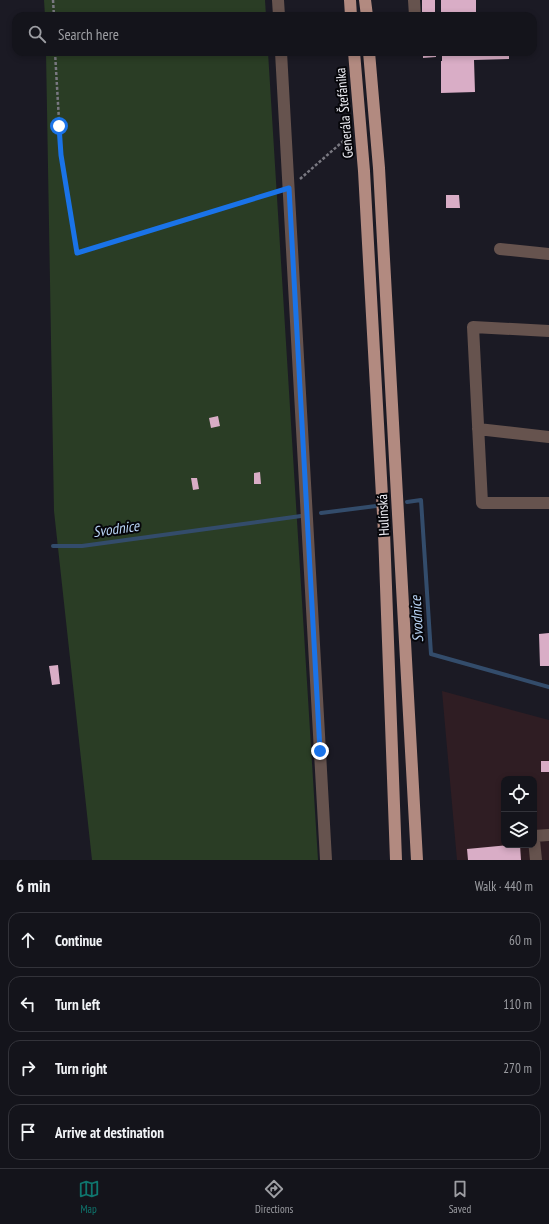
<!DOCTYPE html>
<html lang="en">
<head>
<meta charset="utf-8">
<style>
	:root { --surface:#14141b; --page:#212128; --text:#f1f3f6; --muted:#9d9ea3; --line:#33333a; --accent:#0f766e }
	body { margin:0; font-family:"PT Sans Narrow",sans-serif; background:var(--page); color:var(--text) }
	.controls { position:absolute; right:12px; bottom:12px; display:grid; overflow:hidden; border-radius:8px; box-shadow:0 2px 6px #0003 }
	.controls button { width:36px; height:36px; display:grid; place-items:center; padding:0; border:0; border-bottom:1px solid var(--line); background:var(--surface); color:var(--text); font:20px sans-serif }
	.stop { position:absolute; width:12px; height:12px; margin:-9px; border:3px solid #1a73e8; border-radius:50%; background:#fff }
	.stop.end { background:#1a73e8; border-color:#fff; box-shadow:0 1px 4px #0008 }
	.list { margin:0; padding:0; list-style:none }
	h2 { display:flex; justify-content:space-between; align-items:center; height:52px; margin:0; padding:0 16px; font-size:17px }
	h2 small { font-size:13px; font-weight:400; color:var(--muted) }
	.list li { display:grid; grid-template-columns:26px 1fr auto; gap:12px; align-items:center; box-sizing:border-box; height:56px; margin:0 8px 8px; padding:0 8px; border:1px solid var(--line); border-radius:12px }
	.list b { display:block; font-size:15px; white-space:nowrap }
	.list em { font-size:13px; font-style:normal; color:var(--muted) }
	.icon { flex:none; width:22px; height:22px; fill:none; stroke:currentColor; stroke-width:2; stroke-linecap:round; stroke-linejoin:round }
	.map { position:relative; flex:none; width:549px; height:860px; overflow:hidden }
	.search { position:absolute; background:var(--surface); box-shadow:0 2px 6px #0003; left:12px; right:12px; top:12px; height:44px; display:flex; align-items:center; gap:10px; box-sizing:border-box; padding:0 14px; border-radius:12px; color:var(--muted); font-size:15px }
	.sheet { height:308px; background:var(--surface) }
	nav { display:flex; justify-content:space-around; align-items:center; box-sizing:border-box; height:56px; border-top:1px solid var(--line); background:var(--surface); font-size:11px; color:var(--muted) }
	nav a { display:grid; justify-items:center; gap:2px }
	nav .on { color:var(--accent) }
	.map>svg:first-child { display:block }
	.industrial { fill:#2f1d23; fill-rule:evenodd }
	.green { fill:#2a3d25 }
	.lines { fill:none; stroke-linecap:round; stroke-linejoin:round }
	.stream { stroke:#334c6b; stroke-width:4 }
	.building { fill:#d9adc6 }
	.path { stroke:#797881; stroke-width:2.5; stroke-dasharray:3 2; stroke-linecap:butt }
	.minor { stroke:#66534e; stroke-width:12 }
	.major { stroke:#b28a80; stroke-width:12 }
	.route { stroke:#1a73e8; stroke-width:5 }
	.labels { text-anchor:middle; stroke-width:4; stroke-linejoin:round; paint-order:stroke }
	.street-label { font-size:14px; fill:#f0f0f7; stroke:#06060a }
	.water-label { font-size:15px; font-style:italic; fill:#b8d3f4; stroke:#06060a }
</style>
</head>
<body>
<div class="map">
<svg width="549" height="860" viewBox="0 0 549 860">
	<rect width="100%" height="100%" fill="#1b1a24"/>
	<path class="industrial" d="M442,691L549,720V860H457ZM504,779H534V845H504Z"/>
	<path class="green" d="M44,0H265L266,16H45Z
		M46,52H268L318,860H92L54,511Z"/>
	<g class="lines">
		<path class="stream" d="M407,502L421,500L431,654L549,687
			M321,513L376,506
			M53,546H82L301,516"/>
	</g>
	<path class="building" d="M422,0H435V16H422Z
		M441,0H476V16H441Z
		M423,52H436V57L423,58Z
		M442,52H509V59L474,60L475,92L441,93V61H442Z
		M446,195H459L460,208H446Z
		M218,416L220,426L211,428L209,418Z
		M260,472L261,484H254V473Z
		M191,478H197L199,489L193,490Z
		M549,633V666H540L539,634Z
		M58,665L60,684L52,685L49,666Z
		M541,761H549V772H541Z
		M509,845H520L521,860H468L467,849Z"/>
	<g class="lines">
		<path class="path" d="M53,0L54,16
			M55,52L61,155L77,253L277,192
			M300,179L349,136"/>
		<path class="minor" d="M278,0L279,16
			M414,0L415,16
			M281,52L326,860
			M500,249L549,254
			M549,331L473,327L482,503H549
			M478,429L549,437
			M534,836L549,835
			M534,840L536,860"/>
		<path class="major" d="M350,0L351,16
			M365,0L367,16
			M354,52L364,171L384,532L396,860
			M369,52L379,168L417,860"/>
	</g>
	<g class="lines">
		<path class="route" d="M59,126L61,155L77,253L289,188L320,751"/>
	</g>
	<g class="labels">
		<g class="street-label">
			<text transform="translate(344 113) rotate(-95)" y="5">Generála Štefánika</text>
			<text transform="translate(383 515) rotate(-93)" y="5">Hulínská</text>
		</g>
		<g class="water-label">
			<text transform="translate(116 529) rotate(-8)" y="5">Svodnice</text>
			<text transform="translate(417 619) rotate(-93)" y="5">Svodnice</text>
		</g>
	</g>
</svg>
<div class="controls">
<button><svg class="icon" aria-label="locate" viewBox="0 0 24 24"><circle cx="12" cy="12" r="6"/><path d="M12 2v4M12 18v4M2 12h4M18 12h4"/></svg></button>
<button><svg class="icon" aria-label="layers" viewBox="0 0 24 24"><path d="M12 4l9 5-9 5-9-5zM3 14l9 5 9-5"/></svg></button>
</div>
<div class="stop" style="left:59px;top:126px"></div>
<div class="stop end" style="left:320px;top:751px"></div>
<div class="search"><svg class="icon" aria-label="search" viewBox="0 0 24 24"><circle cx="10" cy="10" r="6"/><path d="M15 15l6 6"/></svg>Search here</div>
</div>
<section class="sheet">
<h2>6 min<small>Walk · 440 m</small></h2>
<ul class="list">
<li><svg class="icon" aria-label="ahead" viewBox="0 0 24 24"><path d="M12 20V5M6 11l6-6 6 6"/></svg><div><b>Continue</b></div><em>60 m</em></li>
<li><svg class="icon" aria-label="left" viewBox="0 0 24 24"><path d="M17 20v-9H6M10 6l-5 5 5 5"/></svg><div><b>Turn left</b></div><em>110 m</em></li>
<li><svg class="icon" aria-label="right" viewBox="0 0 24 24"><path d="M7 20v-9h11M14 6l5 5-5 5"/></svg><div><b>Turn right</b></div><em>270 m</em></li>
<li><svg class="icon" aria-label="arrive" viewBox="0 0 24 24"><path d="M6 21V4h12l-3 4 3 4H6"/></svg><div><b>Arrive at destination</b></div></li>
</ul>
</section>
<nav>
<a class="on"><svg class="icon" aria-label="map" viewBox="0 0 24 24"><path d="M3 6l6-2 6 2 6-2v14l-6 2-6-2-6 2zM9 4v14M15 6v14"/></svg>Map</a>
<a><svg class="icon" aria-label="directions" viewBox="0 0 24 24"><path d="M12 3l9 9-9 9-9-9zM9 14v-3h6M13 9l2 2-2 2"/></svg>Directions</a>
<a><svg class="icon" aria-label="saved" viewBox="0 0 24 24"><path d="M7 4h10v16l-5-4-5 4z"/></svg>Saved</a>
</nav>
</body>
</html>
